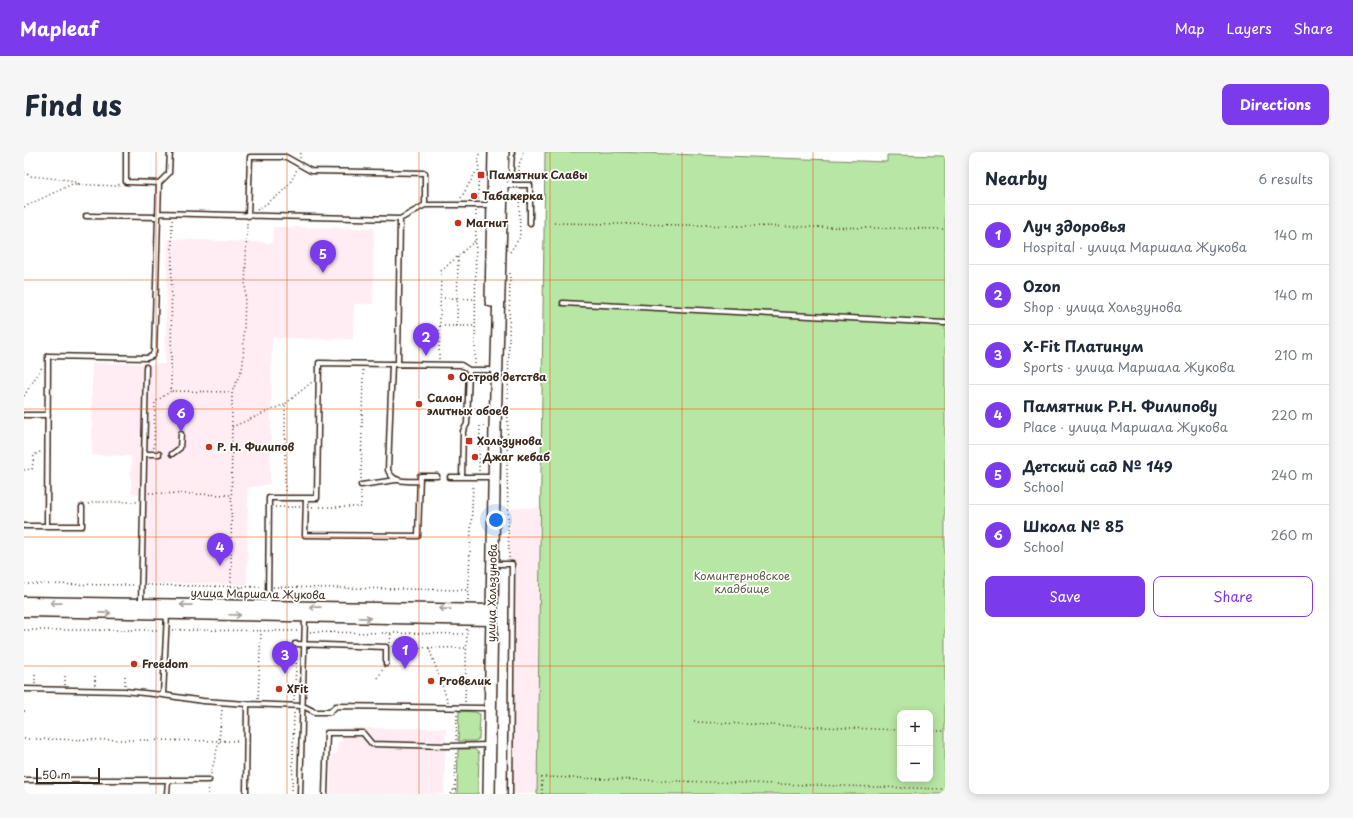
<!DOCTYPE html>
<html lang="en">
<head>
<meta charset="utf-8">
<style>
	:root { --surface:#fff; --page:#f6f6f7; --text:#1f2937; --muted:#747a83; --line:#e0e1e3; --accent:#7c3aed }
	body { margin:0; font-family:"Playpen Sans",sans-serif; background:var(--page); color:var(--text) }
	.controls { position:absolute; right:12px; bottom:12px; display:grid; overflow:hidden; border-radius:8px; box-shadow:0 2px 10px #0003 }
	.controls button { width:36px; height:36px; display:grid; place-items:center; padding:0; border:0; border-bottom:1px solid var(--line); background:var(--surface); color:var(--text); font:20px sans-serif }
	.scale { position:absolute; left:12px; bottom:10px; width:64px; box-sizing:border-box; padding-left:4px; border:2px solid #3b2a1e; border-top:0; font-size:11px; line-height:14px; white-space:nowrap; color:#3b2a1e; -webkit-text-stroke:3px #fff; paint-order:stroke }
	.you { position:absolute; left:472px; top:368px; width:14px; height:14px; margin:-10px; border:3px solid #fff; border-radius:50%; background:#1a73e8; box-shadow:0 0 0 6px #1a73e833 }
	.badge { display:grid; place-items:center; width:26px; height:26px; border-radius:50%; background:var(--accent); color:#fff; font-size:13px; font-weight:700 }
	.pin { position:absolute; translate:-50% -33px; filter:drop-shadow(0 1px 2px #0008) }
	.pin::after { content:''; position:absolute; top:21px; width:14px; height:12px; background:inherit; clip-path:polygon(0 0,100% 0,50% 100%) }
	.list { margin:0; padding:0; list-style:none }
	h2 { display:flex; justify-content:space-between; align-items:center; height:52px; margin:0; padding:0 16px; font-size:17px }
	h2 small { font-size:13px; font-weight:400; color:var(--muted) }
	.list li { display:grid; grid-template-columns:26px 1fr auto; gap:12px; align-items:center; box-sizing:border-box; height:60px; padding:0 16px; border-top:1px solid var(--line) }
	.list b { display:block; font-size:15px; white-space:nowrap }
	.list p { margin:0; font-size:13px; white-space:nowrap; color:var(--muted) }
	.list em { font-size:13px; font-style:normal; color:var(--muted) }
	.actions { display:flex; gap:8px; padding:12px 16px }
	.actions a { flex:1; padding:9px 0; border:1px solid var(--accent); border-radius:8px; text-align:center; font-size:14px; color:var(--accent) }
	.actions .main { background:var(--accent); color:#fff }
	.map { position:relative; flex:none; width:921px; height:642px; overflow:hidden; border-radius:8px }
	header { display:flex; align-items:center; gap:24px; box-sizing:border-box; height:56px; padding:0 20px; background:var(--accent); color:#fff }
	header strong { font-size:19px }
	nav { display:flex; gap:22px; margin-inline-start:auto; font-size:14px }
	.intro { display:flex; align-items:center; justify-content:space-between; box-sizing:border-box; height:96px; padding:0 24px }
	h1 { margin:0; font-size:28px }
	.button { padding:10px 18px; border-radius:8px; background:var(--accent); color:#fff; font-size:14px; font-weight:700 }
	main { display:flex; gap:24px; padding:0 24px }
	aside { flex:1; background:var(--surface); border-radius:8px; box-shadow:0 2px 10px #0003 }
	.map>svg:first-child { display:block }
	.built { fill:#ffedf3 }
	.green { fill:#b8e6a4; stroke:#7a8861; fill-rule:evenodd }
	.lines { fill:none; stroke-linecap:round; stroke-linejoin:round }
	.service-casing { stroke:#3b2a1e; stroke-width:7 }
	.tertiary-casing { stroke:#3b2a1e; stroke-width:13 }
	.secondary-casing { stroke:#3b2a1e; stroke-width:14 }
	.path { stroke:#3b2a1e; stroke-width:1.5; stroke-dasharray:1 3; stroke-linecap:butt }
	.service { stroke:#fff; stroke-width:4 }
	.tertiary { stroke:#fff; stroke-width:10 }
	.secondary { stroke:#fff; stroke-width:11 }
	.oneway { stroke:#a79f9a }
	.grid { fill:none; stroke:#e8590c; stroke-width:1; stroke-opacity:0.55 }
	.poi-dot { fill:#c8321e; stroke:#fff; stroke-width:1.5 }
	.labels { text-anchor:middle; stroke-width:3.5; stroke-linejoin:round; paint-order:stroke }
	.poi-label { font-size:11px; font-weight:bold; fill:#3b2a1e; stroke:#fff; text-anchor:start }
	.park-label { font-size:11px; fill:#5a5940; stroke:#fff }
	.street-label { font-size:11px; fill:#3b2a1e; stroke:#fff }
</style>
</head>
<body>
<header>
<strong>Mapleaf</strong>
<nav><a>Map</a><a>Layers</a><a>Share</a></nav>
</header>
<div class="intro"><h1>Find us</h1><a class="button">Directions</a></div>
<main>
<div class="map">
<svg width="921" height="642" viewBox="0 0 921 642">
	<rect width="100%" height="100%" fill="#fff"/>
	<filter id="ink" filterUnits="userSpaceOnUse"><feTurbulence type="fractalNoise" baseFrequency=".025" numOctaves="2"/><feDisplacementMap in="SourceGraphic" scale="8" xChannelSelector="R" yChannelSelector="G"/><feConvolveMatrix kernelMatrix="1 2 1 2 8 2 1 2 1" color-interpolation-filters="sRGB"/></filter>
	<g filter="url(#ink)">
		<path class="built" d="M249,75L350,76L349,152H330L329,187L248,186L246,332L224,336L223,432L119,431L122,343L107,341V304L68,303V211L141,212L144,87L248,91Z
			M486,356H516L513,642H482Z
			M318,576H422L420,642H306L307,602H313L314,590L318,589Z"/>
		<path class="green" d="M521,0H591L863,10V3L921,4V642H513ZM876,561H906V627H876Z
			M435,559L451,560L456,562L455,587L451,589H434Z
			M434,597H450L455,601L454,642H433Z"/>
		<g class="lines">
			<g class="service-casing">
				<path id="service" d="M102,0V30L135,31
					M479,33H506V71
					M486,33L488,0
					M134,61L286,65L376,67
					M62,64L134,65
					M224,64L226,5H262L287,19L401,21V53
					M539,151L921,171
					M368,212L364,318C369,332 384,329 396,329
					M374,212L376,67L401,53H467
					M445,218L443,272L439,279L438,325H464
					M0,263H24
					M120,302H135
					M148,302L156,296L157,282
					M426,325H438
					M337,333L372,328
					M282,346H293L295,211L437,213L445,218H466
					M0,374H58V355
					M23,374L24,204L123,206L128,204L130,200L135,31L145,21L146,0
					M469,412H488L486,642
					M117,452L122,215
					M244,454L245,346H282L281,383L394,384L396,324H413
					M271,492L362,495V512
					M0,537L100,539L139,543L143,462
					M139,543L179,549L223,552L222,642
					M223,552L279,554L291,560H306L312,554L459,556
					M0,628H185
					M143,642L144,628
					M276,642L281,465
					M301,642L303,581H339L348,592L422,594L465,593"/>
			</g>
			<g class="tertiary-casing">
				<path id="tertiary" d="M0,450L468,458
					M0,459L468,468"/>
			</g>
			<g class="secondary-casing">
				<path id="secondary" d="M467,149L470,0
					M465,642L471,275L479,0"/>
			</g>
			<path class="path" d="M276,6L277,0
				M0,20L6,24L46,28L55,32
				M495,27V12L500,1L499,0
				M437,46L453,18
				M454,47L455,0
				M0,55L48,32L93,34L96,32
				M233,58C251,46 265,38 273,17
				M148,68L147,239L208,240
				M530,71L921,77
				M486,100L496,85L495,39
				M416,146L451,147
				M416,174H451
				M433,174L434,104
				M415,207L417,119L452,88
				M451,212L452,58
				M0,244L18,215
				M208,275L261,252
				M130,296L131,250L147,239
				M0,318L8,317L10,303L18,299
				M455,319L456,274H461
				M337,327L339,217
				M261,339V252L288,230
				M125,341L207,343
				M64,352L69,350H113
				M251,355H277
				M288,355H337V339
				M485,406L483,315L486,120
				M0,432L111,433
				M123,433L237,435
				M207,434L208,240L219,214L223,70
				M249,435L445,438
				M217,444V434
				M444,448L449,332
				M0,478H136
				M148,478L274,479
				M286,480L442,482
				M366,491L367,481
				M368,495L442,496
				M405,496L424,550
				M354,526L359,517
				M416,528H442
				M11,532V522
				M41,533V522
				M71,533V523
				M101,533V523
				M234,547L237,479
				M270,548L273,500
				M441,550L443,476
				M0,559H3
				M670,570L876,578
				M906,579H921
				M0,587L216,589
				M432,588L433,562
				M187,622L195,589L198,557
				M184,642L185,634
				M268,642L270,560
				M427,642L430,637
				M431,642L432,600
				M518,642V625L921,637"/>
			<use href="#service" class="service"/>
			<use href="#tertiary" class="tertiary"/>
			<use href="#secondary" class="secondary"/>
		</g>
		<defs><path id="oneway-shaft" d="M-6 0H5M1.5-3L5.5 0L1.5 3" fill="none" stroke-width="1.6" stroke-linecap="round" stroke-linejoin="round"/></defs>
		<g class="oneway">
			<use href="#oneway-shaft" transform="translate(32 451) rotate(-179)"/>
			<use href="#oneway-shaft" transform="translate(162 453) rotate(-179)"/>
			<use href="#oneway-shaft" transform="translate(291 455) rotate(-179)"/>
			<use href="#oneway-shaft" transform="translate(421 457) rotate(-179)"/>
			<use href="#oneway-shaft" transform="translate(81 461) rotate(1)"/>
			<use href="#oneway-shaft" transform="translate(211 463) rotate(2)"/>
			<use href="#oneway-shaft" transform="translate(341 466) rotate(1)"/>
		</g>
	</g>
	<path class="grid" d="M132,0V642M263,0V642M395,0V642M526,0V642M658,0V642M789,0V642M0,128H921M0,257H921M0,385H921M0,514H921"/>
	<g class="poi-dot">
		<rect x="453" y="19" width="8" height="8" rx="2"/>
		<circle cx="450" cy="44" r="4"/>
		<circle cx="434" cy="71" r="4"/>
		<circle cx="427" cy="225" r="4"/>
		<circle cx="395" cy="252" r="4"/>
		<rect x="441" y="285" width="8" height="8" rx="2"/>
		<circle cx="185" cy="295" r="4"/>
		<circle cx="451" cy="305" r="4"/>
		<circle cx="110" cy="512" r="4"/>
		<circle cx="407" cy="529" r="4"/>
		<circle cx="255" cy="537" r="4"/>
	</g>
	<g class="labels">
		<g class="poi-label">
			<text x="465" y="27">Памятник Славы</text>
			<text x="458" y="48">Табакерка</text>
			<text x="442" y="75">Магнит</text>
			<text x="435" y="229">Остров детства</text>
			<text x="403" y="250">Салон<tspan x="403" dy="13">элитных обоев</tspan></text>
			<text x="453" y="293">Хользунова</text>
			<text x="193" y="299">Р. Н. Филипов</text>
			<text x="459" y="309">Джаг кебаб</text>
			<text x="118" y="516">Freedom</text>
			<text x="415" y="533">Proвелик</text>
			<text x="263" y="541">XFit</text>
		</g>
		<g class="park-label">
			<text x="718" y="428">Коминтерновское<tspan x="718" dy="13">кладбище</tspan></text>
		</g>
		<g class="street-label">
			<text transform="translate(468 441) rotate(-89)" y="4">улица Хользунова</text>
			<text transform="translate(234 442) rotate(1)" y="4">улица Маршала Жукова</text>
		</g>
	</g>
</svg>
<div class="controls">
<button>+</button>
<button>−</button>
</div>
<div class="scale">50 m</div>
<div class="you"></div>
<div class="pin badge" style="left:381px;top:517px">1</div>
<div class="pin badge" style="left:402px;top:204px">2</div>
<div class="pin badge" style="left:261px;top:522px">3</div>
<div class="pin badge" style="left:196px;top:414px">4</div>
<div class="pin badge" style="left:299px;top:121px">5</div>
<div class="pin badge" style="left:157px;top:280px">6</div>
</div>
<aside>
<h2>Nearby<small>6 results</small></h2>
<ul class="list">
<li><span class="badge">1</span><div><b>Луч здоровья</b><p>Hospital · улица Маршала Жукова</p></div><em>140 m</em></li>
<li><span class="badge">2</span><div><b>Ozon</b><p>Shop · улица Хользунова</p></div><em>140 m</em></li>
<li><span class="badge">3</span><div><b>X-Fit Платинум</b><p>Sports · улица Маршала Жукова</p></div><em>210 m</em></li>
<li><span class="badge">4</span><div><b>Памятник Р.Н. Филипову</b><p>Place · улица Маршала Жукова</p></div><em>220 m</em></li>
<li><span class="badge">5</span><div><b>Детский сад № 149</b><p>School</p></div><em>240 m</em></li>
<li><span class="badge">6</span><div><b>Школа № 85</b><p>School</p></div><em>260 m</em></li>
</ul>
<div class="actions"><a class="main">Save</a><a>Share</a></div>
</aside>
</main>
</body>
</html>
